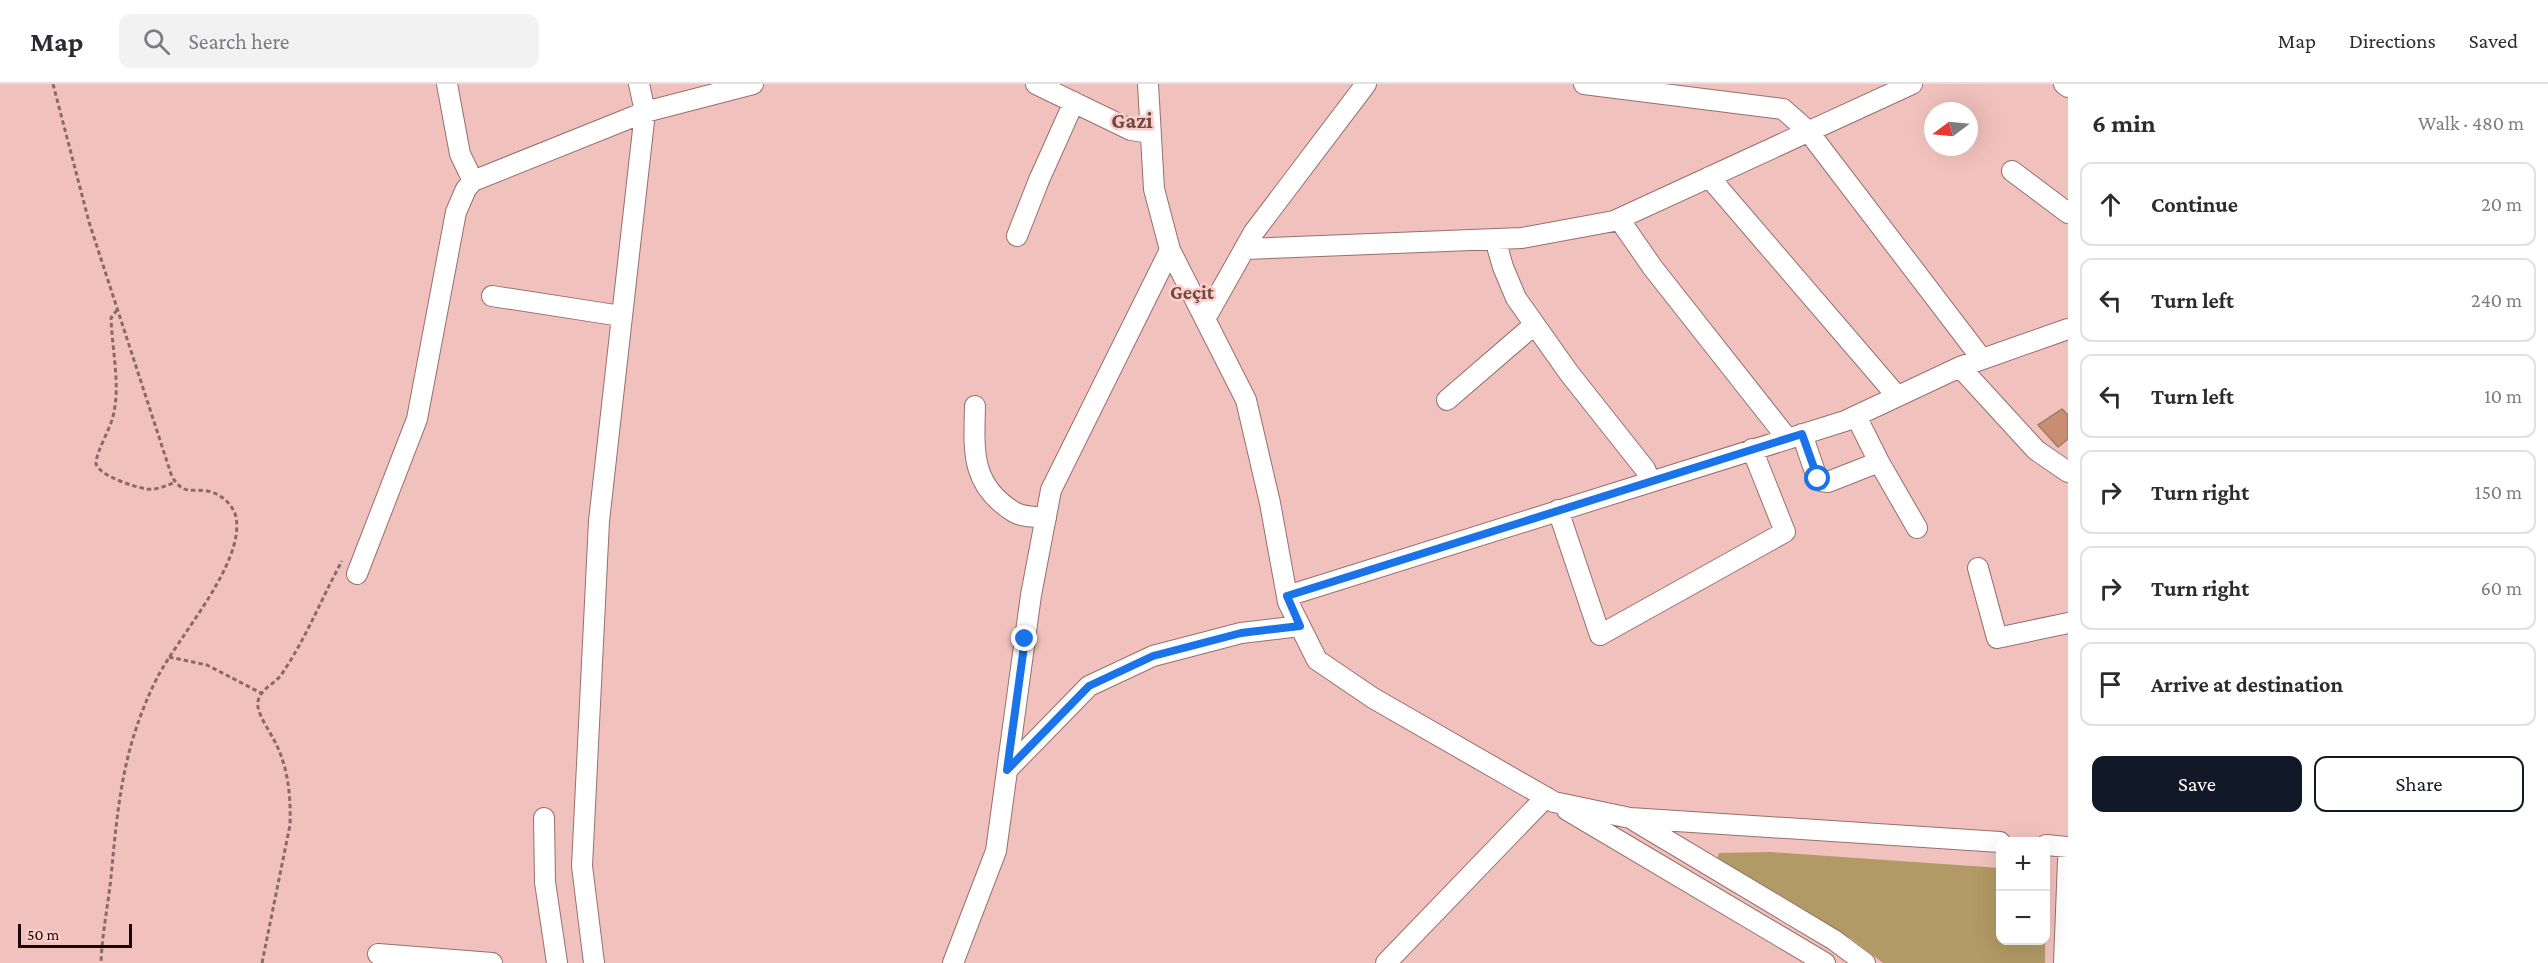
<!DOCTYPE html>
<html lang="en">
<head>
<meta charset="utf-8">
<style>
	:root { --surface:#fff; --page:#f2f2f3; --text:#2b2b33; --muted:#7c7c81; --line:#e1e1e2; --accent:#111827 }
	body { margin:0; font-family:"Crimson Pro",serif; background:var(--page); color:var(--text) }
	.controls { position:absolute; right:18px; bottom:18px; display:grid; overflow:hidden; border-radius:12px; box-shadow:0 6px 24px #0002 }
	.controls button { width:54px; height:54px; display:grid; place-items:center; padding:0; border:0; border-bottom:2px solid var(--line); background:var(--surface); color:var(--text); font:30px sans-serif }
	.compass { position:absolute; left:1924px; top:18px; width:54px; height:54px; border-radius:50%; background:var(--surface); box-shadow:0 6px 24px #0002; rotate:254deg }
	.scale { position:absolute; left:18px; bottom:15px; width:114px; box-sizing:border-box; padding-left:6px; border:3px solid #170807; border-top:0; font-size:16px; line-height:21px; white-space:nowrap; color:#170807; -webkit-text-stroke:4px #fecfca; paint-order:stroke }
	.stop { position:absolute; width:18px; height:18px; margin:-14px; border:4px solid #1a73e8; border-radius:50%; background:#fff }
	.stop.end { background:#1a73e8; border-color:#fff; box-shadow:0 2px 6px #0008 }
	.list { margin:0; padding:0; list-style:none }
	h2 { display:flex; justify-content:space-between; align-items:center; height:78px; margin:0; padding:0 24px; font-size:26px }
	h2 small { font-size:20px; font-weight:400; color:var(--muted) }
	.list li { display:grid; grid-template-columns:39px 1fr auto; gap:18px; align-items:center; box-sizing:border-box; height:84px; margin:0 12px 12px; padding:0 12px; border:2px solid var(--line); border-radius:12px }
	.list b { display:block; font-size:22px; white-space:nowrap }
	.list em { font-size:20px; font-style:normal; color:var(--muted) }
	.actions { display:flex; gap:12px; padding:18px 24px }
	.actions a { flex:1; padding:14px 0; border:2px solid var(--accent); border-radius:12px; text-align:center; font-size:21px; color:var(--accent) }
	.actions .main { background:var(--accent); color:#fff }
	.icon { flex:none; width:33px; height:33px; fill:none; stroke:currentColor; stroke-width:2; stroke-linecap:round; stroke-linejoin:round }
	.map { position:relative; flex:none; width:2068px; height:879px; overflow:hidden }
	header { display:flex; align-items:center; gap:36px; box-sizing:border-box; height:84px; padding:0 30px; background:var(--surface); border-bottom:2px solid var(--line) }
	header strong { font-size:28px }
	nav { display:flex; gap:33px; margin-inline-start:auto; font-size:21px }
	.search { width:420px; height:54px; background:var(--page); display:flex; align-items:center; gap:15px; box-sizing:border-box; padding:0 21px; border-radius:12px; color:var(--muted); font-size:22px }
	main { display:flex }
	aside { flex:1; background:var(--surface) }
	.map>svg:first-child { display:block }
	.green { fill:#b29a66 }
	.building { fill:#c98d71; stroke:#a07a69; stroke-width:1.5 }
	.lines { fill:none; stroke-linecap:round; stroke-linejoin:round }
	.minor-casing { stroke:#986f6a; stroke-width:22 }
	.path { stroke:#8a6a67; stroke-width:3; stroke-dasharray:4.5 3; stroke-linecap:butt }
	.minor { stroke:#fff; stroke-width:20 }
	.route { stroke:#1a73e8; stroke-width:8 }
	.labels { text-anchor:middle; stroke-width:5; stroke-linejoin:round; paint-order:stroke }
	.quarter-label { font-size:20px; font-weight:bold; fill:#6f4945; stroke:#fecfca }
	.district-label { font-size:22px; font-weight:bold; fill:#6f4945; stroke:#fecfca }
</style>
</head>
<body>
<header>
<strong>Map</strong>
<div class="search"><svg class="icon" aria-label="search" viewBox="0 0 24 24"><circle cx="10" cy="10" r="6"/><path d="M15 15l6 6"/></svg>Search here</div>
<nav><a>Map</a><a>Directions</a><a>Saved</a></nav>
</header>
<main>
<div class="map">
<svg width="2068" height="879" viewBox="0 0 2068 879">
	<rect width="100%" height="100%" fill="#f1c2bd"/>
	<path class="green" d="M1769,768L2000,784V856H2046V788L2045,879H1883L1852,855L1716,778L1719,769Z"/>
	<path class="building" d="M2062,325L2068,331V355L2058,363L2038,341Z"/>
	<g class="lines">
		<g class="minor-casing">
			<path id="minor" d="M447,0L460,70L473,97
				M1036,0L1131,46L1150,49
				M1148,0L1154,105L1170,166L1246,316L1270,419L1288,518L1317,576L1373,614L1554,718L1630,734L2000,758
				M1584,0L1783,25L1808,47L1982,275
				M2064,0L2068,3
				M2012,87L2068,129
				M1709,93L1897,312
				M1619,135L1653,184L1787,354
				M1017,152L1039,96L1074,18
				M1495,155L1503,183L1516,214L1569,289L1645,385L1650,397
				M1244,165L1522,154L1614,137L1912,0
				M492,212L621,232
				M1205,235L1254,148L1366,0
				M1960,283L2036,366L2068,388
				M1447,316L1534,241
				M975,322C974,366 970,401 1014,428C1022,433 1036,433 1046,434
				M1856,332L1879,378L1917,444
				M1802,350L1816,391L1821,397L1828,398L1879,378
				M1558,426L1600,551L1785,448L1752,365
				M1978,484L1997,554L2068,539
				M357,490L417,335L456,128L466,105L473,97L645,28L753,0
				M1287,512L1845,337L1960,283L2068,245
				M1007,686L1089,602L1153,572L1241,549L1300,542
				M1567,726L1825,879
				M544,734L545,798L557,879
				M1635,737L1834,856L1865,879
				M2046,761L2068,763
				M378,870L492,879
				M594,879L582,782L599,437L645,28L639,0
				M953,879L996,767L1031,511L1051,406L1170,166
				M1386,879L1546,713
				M2064,879L2068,776"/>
		</g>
		<path class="path" d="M53,0L89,138L172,393C185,412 190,404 207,407C220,409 233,420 236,433C245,479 178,553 157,594C123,662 118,719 111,793C108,822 102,850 101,879
			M117,226L111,234C112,265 120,298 114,328C111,345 96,367 96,380C100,392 134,403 147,405C157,406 166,402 175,398
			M169,573L207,581L261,609
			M262,879L290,741C291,711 288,682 274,656C269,646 260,634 258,623C256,606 273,602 281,591C306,555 321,515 342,477"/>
		<use href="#minor" class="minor"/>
	</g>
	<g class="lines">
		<path class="route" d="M1025,555L1007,686L1089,602L1153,572L1241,549L1300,542L1287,512L1802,350L1818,395"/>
	</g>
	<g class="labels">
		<g class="quarter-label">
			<text x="1192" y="215">Geçit</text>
		</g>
		<g class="district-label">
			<text x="1132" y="44">Gazi</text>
		</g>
	</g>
</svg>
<div class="controls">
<button>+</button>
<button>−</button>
</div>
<svg class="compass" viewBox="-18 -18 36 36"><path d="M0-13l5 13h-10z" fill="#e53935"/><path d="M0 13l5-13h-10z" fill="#7c7c81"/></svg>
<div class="scale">50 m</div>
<div class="stop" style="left:1818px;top:395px"></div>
<div class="stop end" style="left:1025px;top:555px"></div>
</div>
<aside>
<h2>6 min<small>Walk · 480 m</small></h2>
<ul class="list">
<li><svg class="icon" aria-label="ahead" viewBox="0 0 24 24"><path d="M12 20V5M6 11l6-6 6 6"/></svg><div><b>Continue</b></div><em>20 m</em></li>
<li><svg class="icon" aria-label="left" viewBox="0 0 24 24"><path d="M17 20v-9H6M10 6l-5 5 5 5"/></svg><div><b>Turn left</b></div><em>240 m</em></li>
<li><svg class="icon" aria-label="left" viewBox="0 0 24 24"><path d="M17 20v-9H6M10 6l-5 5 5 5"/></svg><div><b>Turn left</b></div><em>10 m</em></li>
<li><svg class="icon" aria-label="right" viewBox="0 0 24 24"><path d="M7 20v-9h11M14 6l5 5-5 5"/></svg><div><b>Turn right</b></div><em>150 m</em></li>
<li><svg class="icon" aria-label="right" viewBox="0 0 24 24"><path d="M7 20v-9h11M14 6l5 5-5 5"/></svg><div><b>Turn right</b></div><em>60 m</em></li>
<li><svg class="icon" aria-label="arrive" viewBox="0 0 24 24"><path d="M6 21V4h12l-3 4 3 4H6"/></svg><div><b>Arrive at destination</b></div></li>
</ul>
<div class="actions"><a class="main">Save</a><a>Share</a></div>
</aside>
</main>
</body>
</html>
